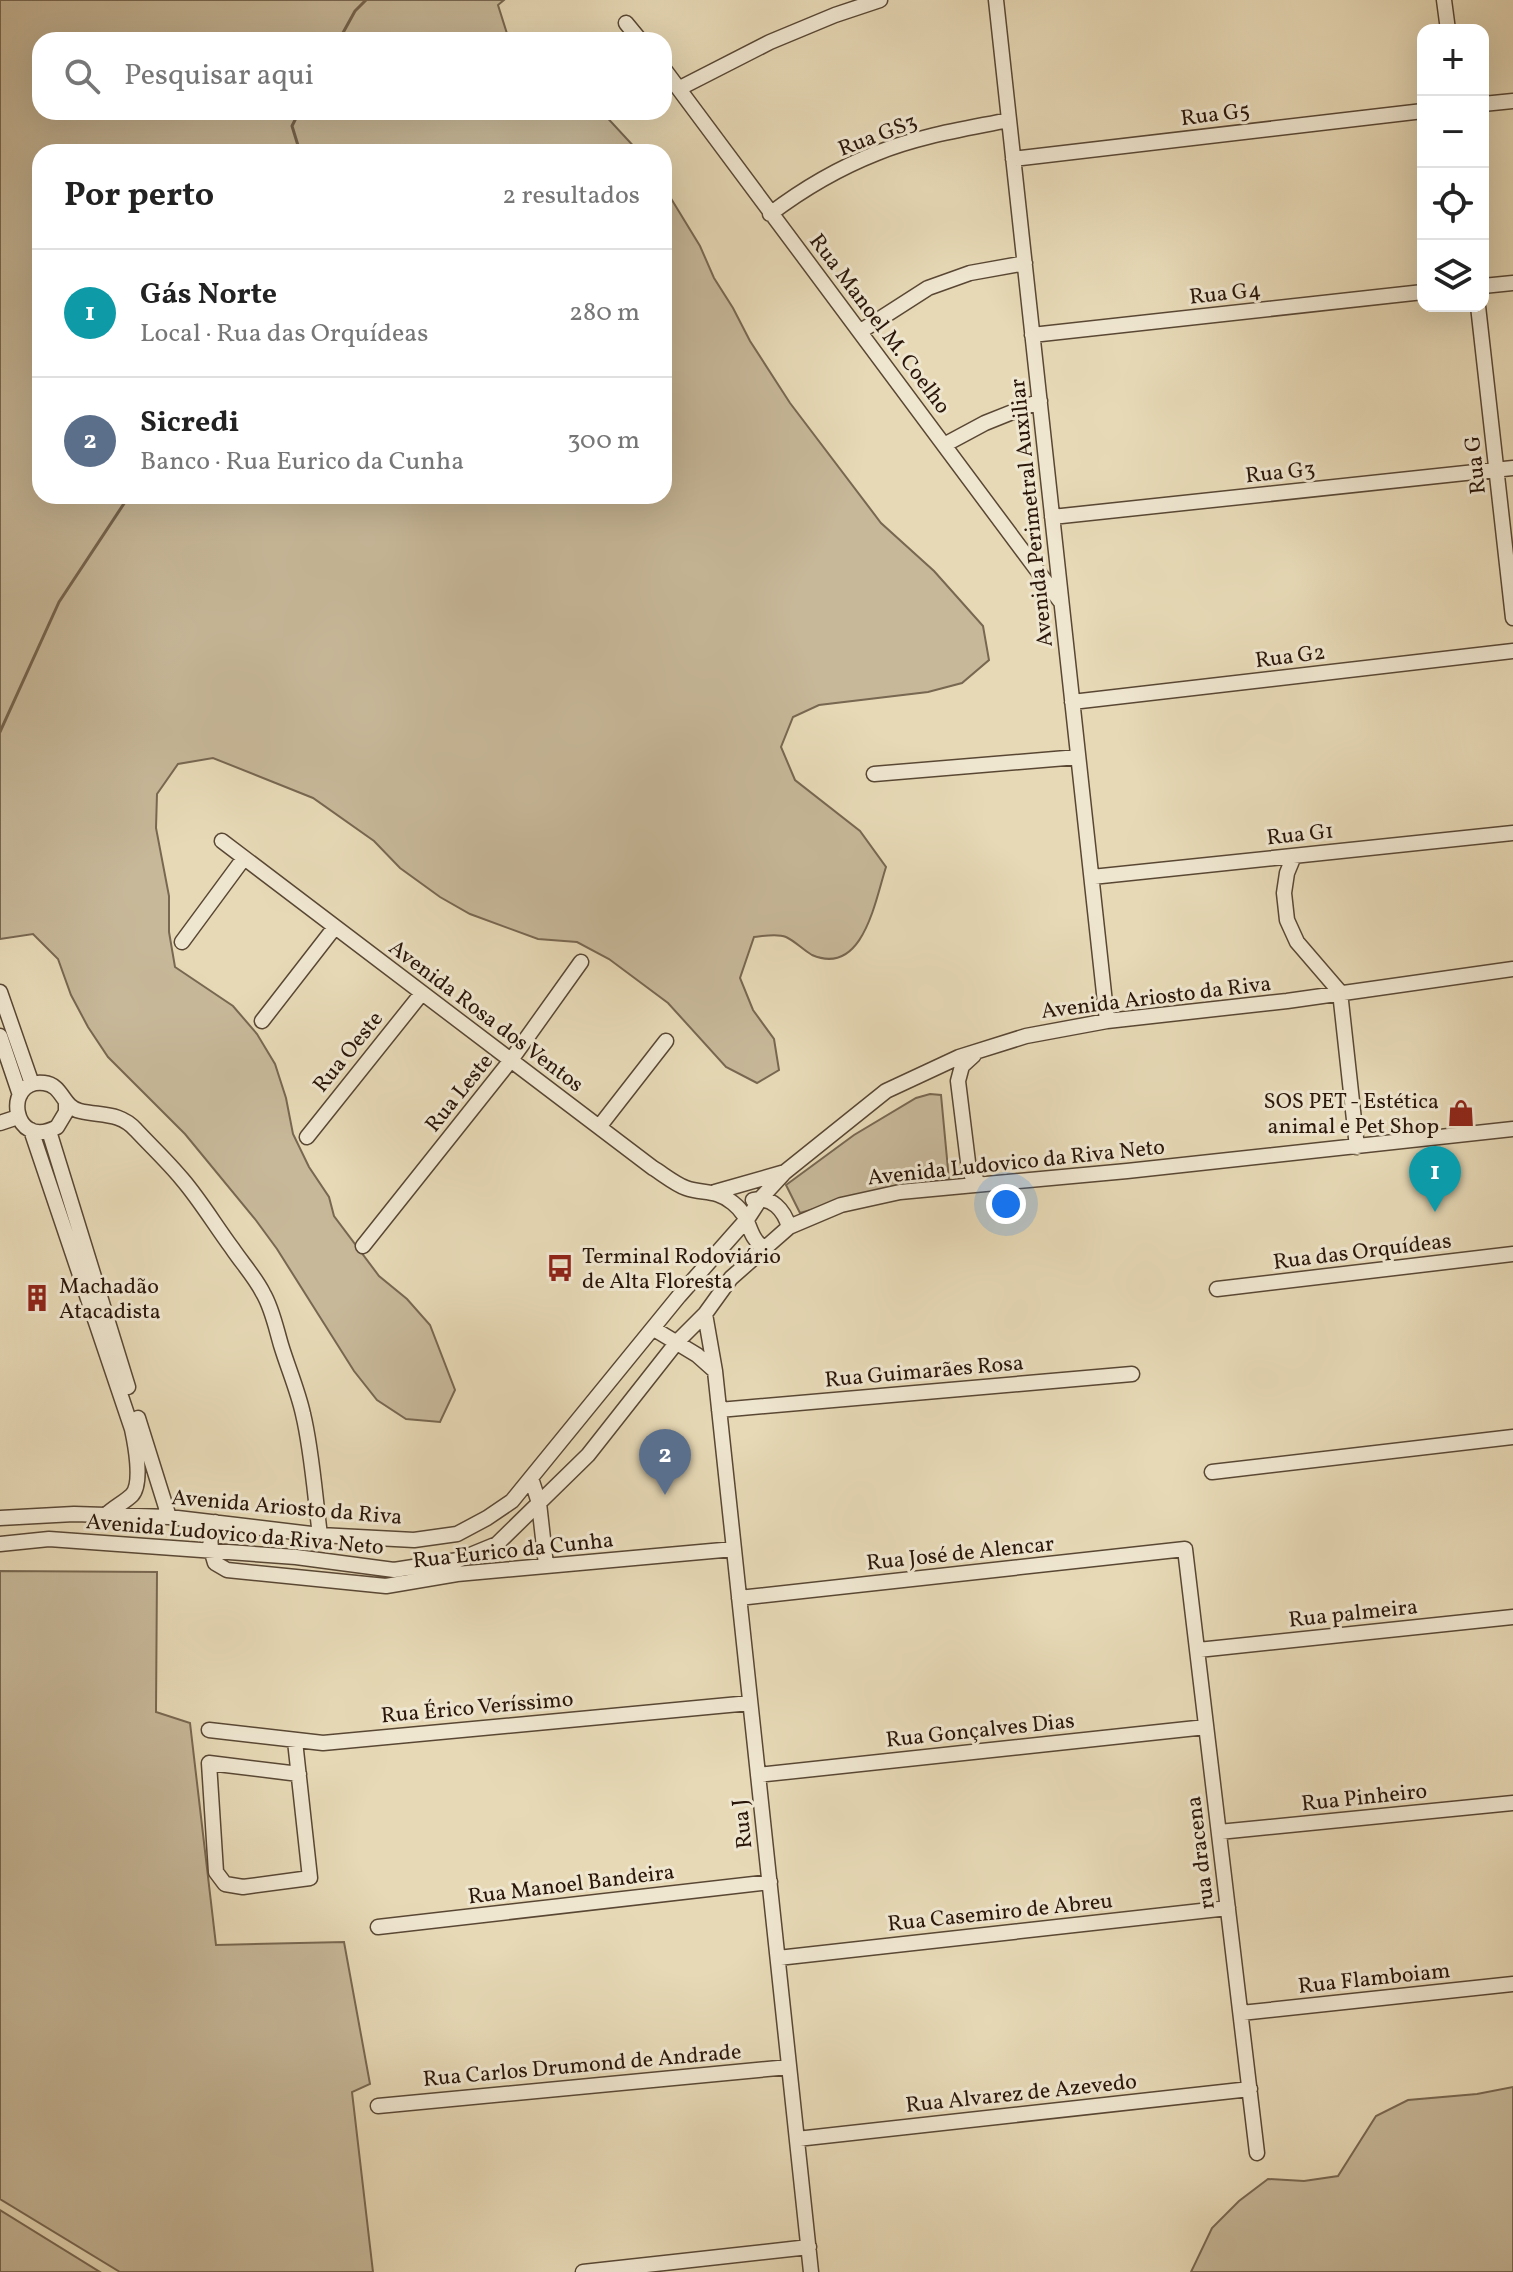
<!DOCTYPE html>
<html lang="pt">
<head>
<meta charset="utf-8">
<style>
	:root { --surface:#fff; --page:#f6f6f6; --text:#222; --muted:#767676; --line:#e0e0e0; --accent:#0b8043 }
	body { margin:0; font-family:Vollkorn,serif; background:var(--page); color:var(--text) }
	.controls { position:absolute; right:24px; top:24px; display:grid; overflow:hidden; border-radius:16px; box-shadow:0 8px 32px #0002 }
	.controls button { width:72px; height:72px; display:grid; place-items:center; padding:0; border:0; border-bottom:2px solid var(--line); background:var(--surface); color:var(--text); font:40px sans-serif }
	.you { position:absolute; left:1006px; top:1204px; width:28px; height:28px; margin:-20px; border:6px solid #fff; border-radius:50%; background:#1a73e8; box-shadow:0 0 0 12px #1a73e833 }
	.badge { display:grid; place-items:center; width:52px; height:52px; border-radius:50%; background:var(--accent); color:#fff; font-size:26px; font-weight:700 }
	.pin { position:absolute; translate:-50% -66px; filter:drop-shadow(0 2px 4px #0008) }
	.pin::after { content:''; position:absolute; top:42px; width:28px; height:24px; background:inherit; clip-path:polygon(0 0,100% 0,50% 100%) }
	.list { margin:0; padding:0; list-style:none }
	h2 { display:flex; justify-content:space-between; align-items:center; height:104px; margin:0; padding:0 32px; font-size:34px }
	h2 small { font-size:26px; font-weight:400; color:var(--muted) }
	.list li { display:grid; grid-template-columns:52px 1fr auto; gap:24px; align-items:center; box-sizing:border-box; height:128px; padding:0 32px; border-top:2px solid var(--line) }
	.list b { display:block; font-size:30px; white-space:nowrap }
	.list p { margin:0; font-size:26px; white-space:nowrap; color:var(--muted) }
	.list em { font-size:26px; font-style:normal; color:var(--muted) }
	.icon { flex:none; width:44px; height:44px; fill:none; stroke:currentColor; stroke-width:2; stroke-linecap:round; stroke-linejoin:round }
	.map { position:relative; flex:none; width:1513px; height:2272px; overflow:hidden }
	.search { position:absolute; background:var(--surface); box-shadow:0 8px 32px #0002; left:32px; top:32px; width:640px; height:88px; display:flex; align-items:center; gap:20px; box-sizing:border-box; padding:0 28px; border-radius:24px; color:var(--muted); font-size:30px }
	.panel { position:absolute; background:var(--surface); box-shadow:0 8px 32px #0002; left:32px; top:144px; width:640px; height:360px; border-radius:24px }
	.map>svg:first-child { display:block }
	.green { fill:#c7b899; stroke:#786751; stroke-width:2 }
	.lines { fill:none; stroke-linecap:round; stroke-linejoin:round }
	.stream { stroke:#75634d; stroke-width:3 }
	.minor-casing { stroke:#594734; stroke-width:17 }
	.minor { stroke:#efe6d0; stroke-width:14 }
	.labels { text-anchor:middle; stroke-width:6; stroke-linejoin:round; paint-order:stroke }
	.street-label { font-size:22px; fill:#2a1609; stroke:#efe6d0 }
	.poi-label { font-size:22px; fill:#2a1609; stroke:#efe6d0; text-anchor:start }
</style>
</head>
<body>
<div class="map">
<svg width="1513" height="2272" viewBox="0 0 1513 2272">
	<rect width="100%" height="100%" fill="#e7d9b6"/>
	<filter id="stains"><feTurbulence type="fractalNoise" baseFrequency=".0025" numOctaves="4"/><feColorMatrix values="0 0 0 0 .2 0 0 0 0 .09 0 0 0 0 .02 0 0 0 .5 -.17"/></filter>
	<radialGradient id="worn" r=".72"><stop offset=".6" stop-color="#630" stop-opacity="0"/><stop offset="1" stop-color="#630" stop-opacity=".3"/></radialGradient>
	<path class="green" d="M0,0H504L498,5L509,40H40V112H602L639,152H40V496H664V187L700,246L714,278L733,308L750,341L790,403L881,523L934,571L983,626L989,660L962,683L928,692L819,705L793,717L781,747L795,780L860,831L886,867C875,901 863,977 812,955C803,950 795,941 786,937C777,933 764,936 754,937L740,978L753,1010L774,1039L779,1070L757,1083L726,1067L668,1003L609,959L577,942L538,939L470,914L440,897L400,868L374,841L313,798L213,758L178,764L157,794L156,828L169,896V932L175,967L233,1006L257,1034L275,1064L286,1098L293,1134L309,1167L329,1197L334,1216L379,1276L407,1299L430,1325L455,1390L440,1422L406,1419L377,1400L354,1371L277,1249L255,1219L185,1134L108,1057L88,1027L71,995L58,959L33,934L0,939Z
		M930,1094L941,1095L949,1180L898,1185L800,1213L786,1185L854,1135L916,1098Z
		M0,1571L157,1572L156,1712L190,1723L216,1945L344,1942L370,2084L352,2092L373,2272H120L0,2199Z
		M1513,2087V2272H1191L1212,2228L1239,2201L1268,2179L1304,2181L1338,2176L1376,2116L1408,2100L1477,2094Z
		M0,2210L100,2272H0Z"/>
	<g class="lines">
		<path class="stream" d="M339,40L355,11L366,0
			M299,112L292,126L300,152
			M0,732L59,602L129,496"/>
		<g class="minor-casing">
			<path id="minor" d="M996,0L1107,1021
				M1444,0L1448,30
				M626,23L640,40
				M664,69L1060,601
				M680,88L770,42L835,15L880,0
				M1483,104L1513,101
				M1013,159L1423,111
				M770,214C803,189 839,168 877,153C918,136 965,129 1009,120
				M1483,286L1513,283
				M1478,306L1513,618
				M861,331L928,288L970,273L1025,263
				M1032,335L1423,292
				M944,445L985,423L1040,401
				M1052,517L1513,468
				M1072,702L1513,651
				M874,774L1078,757
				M222,841L653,1168C663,1174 675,1184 686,1188C703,1194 716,1189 733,1203C753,1219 745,1233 764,1249
				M1294,856L1287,873L1284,893L1287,920L1297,942L1340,992L1357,1147
				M1092,877L1513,833
				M182,942L244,858
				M0,992L32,1084
				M262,1021L335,927
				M0,1036L20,1095
				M974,1055L962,1066L958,1081L969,1170L972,1176L980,1184
				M66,1103V1112L57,1127C12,1152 2,1078 44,1083C63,1085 62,1107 80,1111C101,1116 120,1112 136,1130C151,1146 168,1162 182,1179C200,1200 215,1225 232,1248C242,1263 255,1277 263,1293C272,1308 276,1328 281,1345C288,1368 298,1391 303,1414C312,1451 315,1497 320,1535
				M0,1123L18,1117
				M599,1127L666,1041
				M31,1130L132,1429C135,1443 143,1483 132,1495C125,1502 114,1507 106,1515
				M49,1131L128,1387
				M307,1137L422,993
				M715,1192L785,1172
				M753,1200C772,1196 784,1210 789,1227
				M363,1246L511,1060L581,962
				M1217,1289L1513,1254
				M705,1314L715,1371L811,2272
				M654,1329L697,1355L715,1371
				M719,1410L1132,1374
				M138,1418L169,1517
				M1212,1472L1513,1437
				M531,1478L539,1503L546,1565
				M0,1518L74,1514L169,1517L320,1535L414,1540L457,1534L487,1518L512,1501L679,1296L748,1218L761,1198L785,1172L886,1091L959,1057L1026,1036L1107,1021L1287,1001L1513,969
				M215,1522C208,1538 210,1547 215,1563L227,1570L386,1586L457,1574L734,1549
				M0,1544L49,1539L296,1557L394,1570L458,1560L497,1544L588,1455L677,1342L705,1314L731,1278L789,1227L841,1205L900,1192L1127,1171L1513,1129
				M739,1598L1185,1549L1257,2153
				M1198,1650L1513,1617
				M209,1730L323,1743L750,1703
				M295,1741L310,1878L243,1887L225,1884L216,1872L209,1763L299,1774
				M758,1775L1206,1727
				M1219,1832L1513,1803
				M378,1927L770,1882
				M778,1958L1228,1908
				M1241,2013L1513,1984
				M378,2106L789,2067
				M797,2139L1250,2089
				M583,2272L809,2247"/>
		</g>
		<use href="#minor" class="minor"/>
	</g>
	<defs>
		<g id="shop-bare" transform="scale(2.16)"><path d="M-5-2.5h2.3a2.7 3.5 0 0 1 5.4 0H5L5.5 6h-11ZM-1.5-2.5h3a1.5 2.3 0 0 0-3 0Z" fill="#8f2418" stroke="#efe6d0" stroke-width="2.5" paint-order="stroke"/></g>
		<g id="bus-bare" transform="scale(2.16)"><path d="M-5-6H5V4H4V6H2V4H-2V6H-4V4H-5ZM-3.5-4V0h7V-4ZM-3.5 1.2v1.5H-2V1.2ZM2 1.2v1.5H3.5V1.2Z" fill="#8f2418" stroke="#efe6d0" stroke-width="2.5" paint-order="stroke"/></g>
		<g id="building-bare" transform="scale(2.16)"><path d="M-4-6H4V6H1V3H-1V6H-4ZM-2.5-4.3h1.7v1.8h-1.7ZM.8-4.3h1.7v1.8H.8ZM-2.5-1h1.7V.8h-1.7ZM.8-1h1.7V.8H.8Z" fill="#8f2418" stroke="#efe6d0" stroke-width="2.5" paint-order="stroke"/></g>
	</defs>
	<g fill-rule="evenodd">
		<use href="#shop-bare" x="1461" y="1113"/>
		<use href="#bus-bare" x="560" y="1268"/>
		<use href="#building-bare" x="37" y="1298"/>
	</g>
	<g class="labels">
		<g class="street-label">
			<text transform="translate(1215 113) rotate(-7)" y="8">Rua G5</text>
			<text transform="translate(877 134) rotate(-21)" y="8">Rua GS3</text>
			<text transform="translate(1225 292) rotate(-6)" y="8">Rua G4</text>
			<text transform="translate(881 323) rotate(53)" y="8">Rua Manoel M. Coelho</text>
			<text transform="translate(1474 465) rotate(-96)" y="8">Rua G</text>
			<text transform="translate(1280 471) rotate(-6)" y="8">Rua G3</text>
			<text transform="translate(1030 513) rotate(-96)" y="8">Avenida Perimetral Auxiliar</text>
			<text transform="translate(1290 655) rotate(-7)" y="8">Rua G2</text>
			<text transform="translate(1300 833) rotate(-6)" y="8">Rua G1</text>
			<text transform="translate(1156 996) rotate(-7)" y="8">Avenida Ariosto da Riva</text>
			<text transform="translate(487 1015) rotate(37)" y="8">Avenida Rosa dos Ventos</text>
			<text transform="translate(347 1051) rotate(-51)" y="8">Rua Oeste</text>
			<text transform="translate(458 1092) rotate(-51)" y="8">Rua Leste</text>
			<text transform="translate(1016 1161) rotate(-6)" y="8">Avenida Ludovico da Riva Neto</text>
			<text transform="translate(1362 1250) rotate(-7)" y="8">Rua das Orquídeas</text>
			<text transform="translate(924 1370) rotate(-5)" y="8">Rua Guimarães Rosa</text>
			<text transform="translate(287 1506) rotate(5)" y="8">Avenida Ariosto da Riva</text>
			<text transform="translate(235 1533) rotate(5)" y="8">Avenida Ludovico da Riva Neto</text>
			<text transform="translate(513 1549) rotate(-6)" y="8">Rua Eurico da Cunha</text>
			<text transform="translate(960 1552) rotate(-6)" y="8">Rua José de Alencar</text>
			<text transform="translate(1353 1612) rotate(-6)" y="8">Rua palmeira</text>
			<text transform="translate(477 1706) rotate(-5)" y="8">Rua Érico Veríssimo</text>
			<text transform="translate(980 1729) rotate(-6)" y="8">Rua Gonçalves Dias</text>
			<text transform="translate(1364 1796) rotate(-6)" y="8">Rua Pinheiro</text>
			<text transform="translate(741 1824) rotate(-96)" y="8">Rua J</text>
			<text transform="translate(1199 1853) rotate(-97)" y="8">rua dracena</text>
			<text transform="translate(571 1883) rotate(-7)" y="8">Rua Manoel Bandeira</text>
			<text transform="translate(1000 1911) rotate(-6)" y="8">Rua Casemiro de Abreu</text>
			<text transform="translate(1374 1977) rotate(-6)" y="8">Rua Flamboiam</text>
			<text transform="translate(582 2064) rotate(-5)" y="8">Rua Carlos Drumond de Andrade</text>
			<text transform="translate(1021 2092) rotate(-6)" y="8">Rua Alvarez de Azevedo</text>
		</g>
		<g class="poi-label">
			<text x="1439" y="1108" text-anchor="end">SOS PET - Estética<tspan x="1439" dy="25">animal e Pet Shop</tspan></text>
			<text x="582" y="1263">Terminal Rodoviário<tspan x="582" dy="25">de Alta Floresta</tspan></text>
			<text x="59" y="1293">Machadão<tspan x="59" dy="25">Atacadista</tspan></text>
		</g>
	</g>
	<rect width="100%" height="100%" filter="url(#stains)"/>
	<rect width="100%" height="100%" fill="url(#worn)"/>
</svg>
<div class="controls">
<button>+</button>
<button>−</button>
<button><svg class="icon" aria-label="locate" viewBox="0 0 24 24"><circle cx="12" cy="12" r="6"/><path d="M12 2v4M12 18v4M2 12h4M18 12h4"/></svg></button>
<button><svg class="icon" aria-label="layers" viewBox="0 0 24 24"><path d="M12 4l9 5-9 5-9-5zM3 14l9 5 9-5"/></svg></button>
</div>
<div class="you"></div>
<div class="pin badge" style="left:1435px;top:1212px;background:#0f9aa8">1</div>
<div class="pin badge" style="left:665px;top:1495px;background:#5c6f8a">2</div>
<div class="search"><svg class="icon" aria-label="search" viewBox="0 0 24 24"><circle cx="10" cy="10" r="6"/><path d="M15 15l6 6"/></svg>Pesquisar aqui</div>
<section class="panel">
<h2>Por perto<small>2 resultados</small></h2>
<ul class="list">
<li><span class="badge" style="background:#0f9aa8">1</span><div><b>Gás Norte</b><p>Local · Rua das Orquídeas</p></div><em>280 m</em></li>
<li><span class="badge" style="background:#5c6f8a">2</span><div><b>Sicredi</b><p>Banco · Rua Eurico da Cunha</p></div><em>300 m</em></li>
</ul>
</section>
</div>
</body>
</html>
